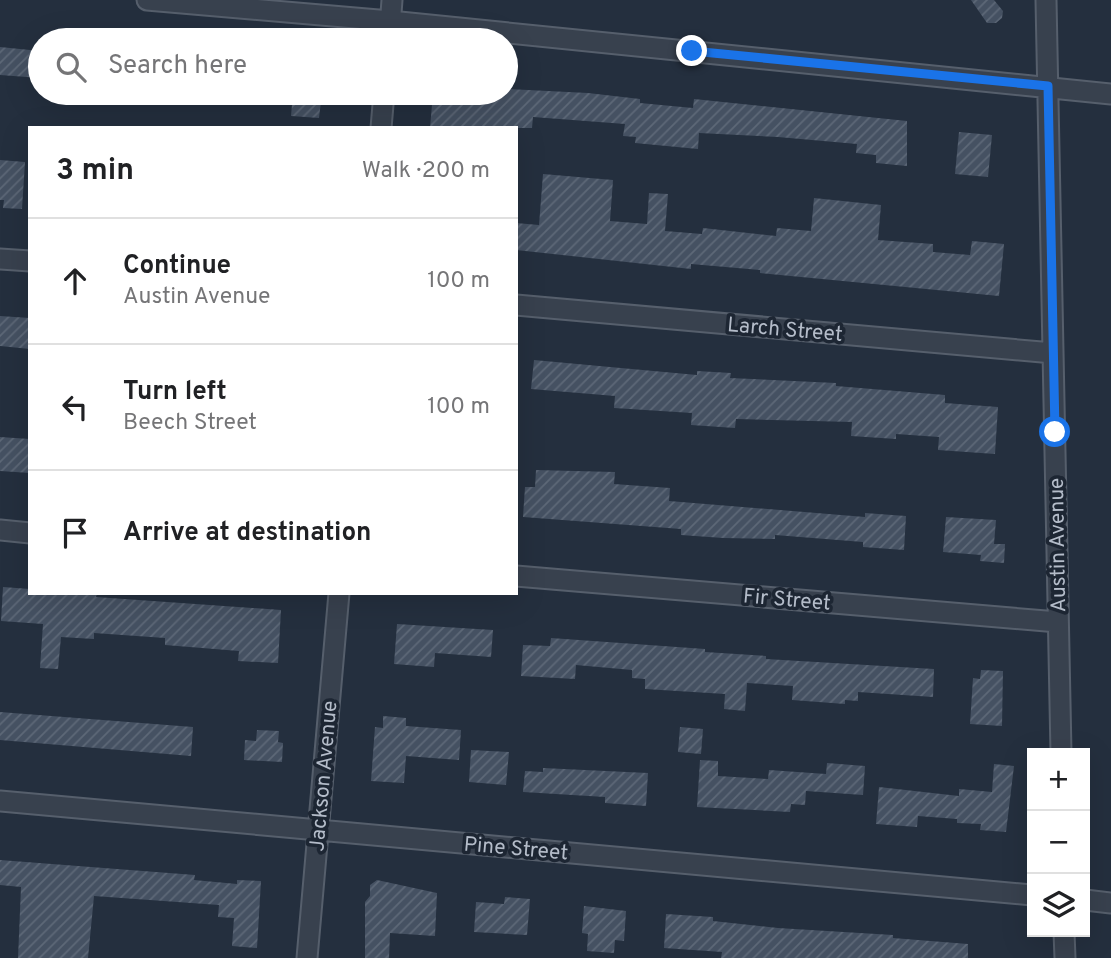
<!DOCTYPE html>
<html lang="en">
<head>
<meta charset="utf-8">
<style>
	:root { --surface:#fff; --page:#f6f6f6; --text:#202124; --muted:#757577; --line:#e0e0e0 }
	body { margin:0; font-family:Overpass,sans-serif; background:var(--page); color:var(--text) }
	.controls { position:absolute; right:21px; bottom:21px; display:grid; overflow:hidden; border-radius:0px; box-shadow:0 7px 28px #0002 }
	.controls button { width:63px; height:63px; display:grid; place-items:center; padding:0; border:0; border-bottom:2px solid var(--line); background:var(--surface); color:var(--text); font:35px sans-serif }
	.stop { position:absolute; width:21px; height:21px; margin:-16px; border:5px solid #1a73e8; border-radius:50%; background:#fff }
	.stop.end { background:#1a73e8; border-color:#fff; box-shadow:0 2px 7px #0008 }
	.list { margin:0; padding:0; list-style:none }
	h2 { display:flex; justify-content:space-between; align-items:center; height:91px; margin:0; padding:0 28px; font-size:30px }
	h2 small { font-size:23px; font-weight:400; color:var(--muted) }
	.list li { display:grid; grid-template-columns:46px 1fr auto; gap:21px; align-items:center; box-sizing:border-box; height:126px; padding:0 28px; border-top:2px solid var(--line) }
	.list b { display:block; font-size:26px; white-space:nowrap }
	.list p { margin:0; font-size:23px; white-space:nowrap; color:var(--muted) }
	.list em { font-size:23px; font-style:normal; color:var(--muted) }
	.icon { flex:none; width:38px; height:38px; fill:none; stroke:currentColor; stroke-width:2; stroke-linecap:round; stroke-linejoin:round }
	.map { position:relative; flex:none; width:1111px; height:958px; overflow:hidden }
	.search { position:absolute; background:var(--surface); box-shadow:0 7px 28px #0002; left:28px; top:28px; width:490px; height:77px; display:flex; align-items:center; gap:18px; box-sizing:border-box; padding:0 24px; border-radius:38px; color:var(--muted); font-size:26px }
	.panel { position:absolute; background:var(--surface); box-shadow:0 7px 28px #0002; left:28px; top:126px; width:490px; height:469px; border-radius:0px }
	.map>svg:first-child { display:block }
	.building { fill:url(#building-hatch) }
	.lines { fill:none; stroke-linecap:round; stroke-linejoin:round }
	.street-casing { stroke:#565f6c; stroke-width:23 }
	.street { stroke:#38414e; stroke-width:19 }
	.route { stroke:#1a73e8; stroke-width:9 }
	.labels { text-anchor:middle; stroke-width:7; stroke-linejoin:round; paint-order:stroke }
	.street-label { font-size:21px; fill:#b4bcc9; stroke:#1d2633 }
</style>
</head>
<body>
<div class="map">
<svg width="1111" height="958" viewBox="0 0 1111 958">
	<defs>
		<pattern id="building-hatch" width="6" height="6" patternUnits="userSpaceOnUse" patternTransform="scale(1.75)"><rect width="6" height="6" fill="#455162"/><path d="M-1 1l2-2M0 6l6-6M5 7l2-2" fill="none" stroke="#5d6877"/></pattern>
	</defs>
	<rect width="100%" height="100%" fill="#242f3e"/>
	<path class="building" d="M971,0H994L1003,11L1002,18L996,23H987Z
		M0,47L40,51V78L0,75Z
		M506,89L588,93L640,99V103L693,108L694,99L907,121V166L876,163V155L856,153L857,144L778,137L699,133L698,149L635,143L636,137L623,136L625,124L533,117L532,128H430L433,93H506Z
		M293,93H322L319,118L291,116Z
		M959,132L992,135L988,177L955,174Z
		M0,160L25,162L22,209L3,208L4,200H0Z
		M543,174L613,180L610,221L647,224L649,193L668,194L665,231L702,234L703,228L776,236L777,228L811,231L814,198L881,205L878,240L933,244V252L970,255L972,241L1004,244L999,296L760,273V270L691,264V269L516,250V223L539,225Z
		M0,316L30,318V349L0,346Z
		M534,360L697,375V371L731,373L730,378L836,383V386L945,395V403L998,407L995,454L938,450L939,437L896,434V439L851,436L852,422L736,419L735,428L691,425L692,413L614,408L615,396L531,389Z
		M0,437L30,439V473L0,471Z
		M536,470L615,472L614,484L670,488L669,501L865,517V513L906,516L904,550L863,547V542L775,535V539L723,538L681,535V529L523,517L525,487H535Z
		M946,517L996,520L994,544H1005L1004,563L980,561L981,555L943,552Z
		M3,587L30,589V593H97L96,597L281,610L278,663L238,661L239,651L165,645V638L94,633V639L61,637L58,669L40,668L43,624L1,621Z
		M397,624L493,630L491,657L435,653L434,667L394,664Z
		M551,638L705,649V652L766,656V659L934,669L933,697L858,692V701L845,700V704L792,700L793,686L747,683L745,711L724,709L725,694L645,689V679L632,678V670L576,665L575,679L521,676L523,645L550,646Z
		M981,670L1003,671L1002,726L970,724L973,678L980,679Z
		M0,712L193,727L191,756L0,740Z
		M383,716L406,718V726L461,730L459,760L406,756L404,783L371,781L375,727L383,728Z
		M680,727L703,729L701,754L678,752Z
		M257,730L279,731L278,742L283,743L282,762L244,760L245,740L256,741Z
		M471,750L509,752L506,785L469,782Z
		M700,760L718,761V776L768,779L769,770L826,774L827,763L865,766L863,795L806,791L805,805L791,804L790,812L697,807Z
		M994,764L1014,766L1006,832L980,830L981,824L957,823V819L918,816L917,827L876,824L879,787L959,796V789L992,792Z
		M543,768L648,773L646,806L605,803V797L523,792L525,771L543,772Z
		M0,860L195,875L194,880L237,884V880L261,881L257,948L232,946L234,918L218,917L219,905L94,896L88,958H18L21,887L0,885Z
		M377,880L437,893L435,936L390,933L389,958H365V902L370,896V885Z
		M505,897L530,899L527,935L474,932L476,902L504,904Z
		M584,906L626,911L624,941L615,940L614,953L587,951L588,934L582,933Z
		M666,914L713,917V921L778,928L893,935V938L968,944V958H721L722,952L664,948Z"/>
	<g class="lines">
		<g class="street-casing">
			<path id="street" d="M147,0L390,21L1111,94
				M1046,0L1061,753
				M389,40L392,0
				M381,128L384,93
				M0,259L30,261
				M516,305L1053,353
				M0,530L30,533
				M516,576L1058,622
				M0,801L1032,895
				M1085,900L1111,903
				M1064,932L1065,958
				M307,958L339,593"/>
		</g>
		<use href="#street" class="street"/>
	</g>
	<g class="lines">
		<path class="route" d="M692,51L1048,86L1055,432"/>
	</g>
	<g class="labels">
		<g class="street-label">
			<text transform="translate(785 329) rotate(5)" y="7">Larch Street</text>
			<text transform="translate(1057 545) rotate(-91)" y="7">Austin Avenue</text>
			<text transform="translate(787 599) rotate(5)" y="7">Fir Street</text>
			<text transform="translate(323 776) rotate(-85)" y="7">Jackson Avenue</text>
			<text transform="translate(516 848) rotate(5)" y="7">Pine Street</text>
		</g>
	</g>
</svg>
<div class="controls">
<button>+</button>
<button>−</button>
<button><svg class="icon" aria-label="layers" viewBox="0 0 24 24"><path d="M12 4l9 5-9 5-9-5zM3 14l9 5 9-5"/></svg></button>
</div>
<div class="stop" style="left:1055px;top:432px"></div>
<div class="stop end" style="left:692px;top:51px"></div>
<div class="search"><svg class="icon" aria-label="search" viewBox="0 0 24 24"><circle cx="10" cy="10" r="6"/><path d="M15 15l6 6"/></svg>Search here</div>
<section class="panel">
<h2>3 min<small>Walk · 200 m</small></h2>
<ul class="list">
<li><svg class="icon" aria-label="ahead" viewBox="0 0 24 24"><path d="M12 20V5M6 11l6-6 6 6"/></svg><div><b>Continue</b><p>Austin Avenue</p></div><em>100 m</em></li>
<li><svg class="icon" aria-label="left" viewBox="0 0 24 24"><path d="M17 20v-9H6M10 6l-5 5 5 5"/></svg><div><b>Turn left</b><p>Beech Street</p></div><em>100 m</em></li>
<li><svg class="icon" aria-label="arrive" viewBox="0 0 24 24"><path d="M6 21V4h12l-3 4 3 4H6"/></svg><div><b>Arrive at destination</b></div></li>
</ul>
</section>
</div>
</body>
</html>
